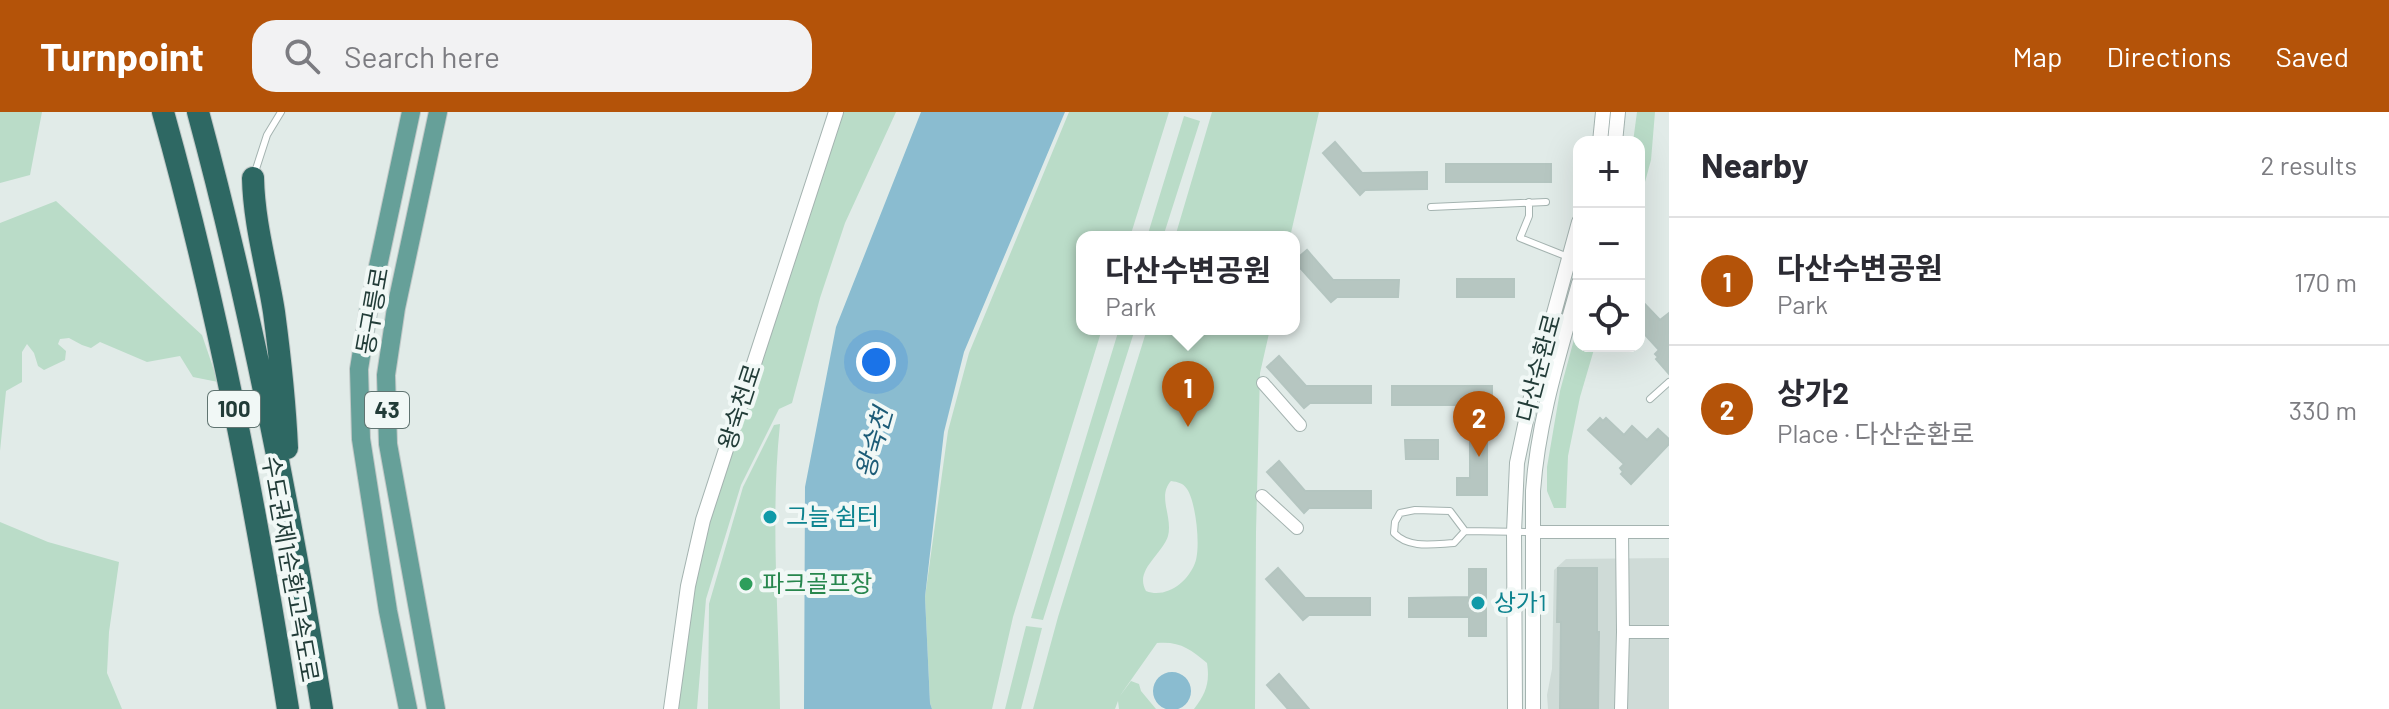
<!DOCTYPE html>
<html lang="en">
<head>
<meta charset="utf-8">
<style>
	:root { --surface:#fff; --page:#f2f2f3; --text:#2b2b33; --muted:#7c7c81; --line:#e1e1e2; --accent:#b45309 }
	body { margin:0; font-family:Barlow,"Noto Sans KR",sans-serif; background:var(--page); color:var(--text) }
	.controls { position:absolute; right:24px; top:24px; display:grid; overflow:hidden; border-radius:16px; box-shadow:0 8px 32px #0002 }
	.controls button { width:72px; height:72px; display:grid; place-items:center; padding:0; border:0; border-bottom:2px solid var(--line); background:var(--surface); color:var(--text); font:40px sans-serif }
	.you { position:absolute; left:876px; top:250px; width:28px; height:28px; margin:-20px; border:6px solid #fff; border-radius:50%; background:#1a73e8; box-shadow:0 0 0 12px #1a73e833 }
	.badge { display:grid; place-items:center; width:52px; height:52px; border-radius:50%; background:var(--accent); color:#fff; font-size:26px; font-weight:700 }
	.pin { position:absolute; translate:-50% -66px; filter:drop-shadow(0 2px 4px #0008) }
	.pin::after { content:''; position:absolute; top:42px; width:28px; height:24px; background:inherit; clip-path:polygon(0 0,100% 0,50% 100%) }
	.popup { position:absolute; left:1076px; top:119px; width:224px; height:104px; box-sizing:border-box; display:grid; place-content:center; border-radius:16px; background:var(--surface); filter:drop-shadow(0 2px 6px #0005); font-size:26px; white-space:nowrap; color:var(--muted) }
	.popup b { font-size:30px; color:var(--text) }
	.popup::after { content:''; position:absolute; left:50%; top:100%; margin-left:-16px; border:16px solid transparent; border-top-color:var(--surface) }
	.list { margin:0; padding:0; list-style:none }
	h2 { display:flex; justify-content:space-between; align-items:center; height:104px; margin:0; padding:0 32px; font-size:34px }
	h2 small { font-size:26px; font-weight:400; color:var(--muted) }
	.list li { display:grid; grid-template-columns:52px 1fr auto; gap:24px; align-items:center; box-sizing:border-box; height:128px; padding:0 32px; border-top:2px solid var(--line) }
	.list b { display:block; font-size:30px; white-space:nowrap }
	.list p { margin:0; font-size:26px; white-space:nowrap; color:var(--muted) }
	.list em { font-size:26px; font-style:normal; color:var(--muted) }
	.icon { flex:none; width:44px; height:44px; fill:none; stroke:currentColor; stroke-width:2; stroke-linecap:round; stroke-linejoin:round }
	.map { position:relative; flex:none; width:1669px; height:597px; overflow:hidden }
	header { display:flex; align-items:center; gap:48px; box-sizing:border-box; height:112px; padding:0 40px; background:var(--accent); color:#fff }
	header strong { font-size:38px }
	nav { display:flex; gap:44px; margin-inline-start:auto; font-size:28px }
	.search { width:560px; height:72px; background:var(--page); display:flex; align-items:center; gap:20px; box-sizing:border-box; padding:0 28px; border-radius:24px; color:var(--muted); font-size:30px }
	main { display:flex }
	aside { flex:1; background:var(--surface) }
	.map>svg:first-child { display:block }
	.built { fill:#cfdbd7 }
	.green { fill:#badcc8; fill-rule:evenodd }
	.water { fill:#8abcd0 }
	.building { fill:#b6c6c1; stroke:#b4c5c0; stroke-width:2 }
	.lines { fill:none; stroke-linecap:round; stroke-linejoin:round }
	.service-casing { stroke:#a4b3b0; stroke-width:8 }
	.minor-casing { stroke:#a4b3b0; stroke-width:14 }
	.tertiary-casing { stroke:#a4b3b0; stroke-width:16 }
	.primary-casing { stroke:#c1c8c7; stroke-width:20 }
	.motorway-casing { stroke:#c1c8c7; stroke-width:24 }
	.service { stroke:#fff; stroke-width:6 }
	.minor { stroke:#fff; stroke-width:12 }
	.tertiary { stroke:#fff; stroke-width:14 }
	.primary { stroke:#66a099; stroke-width:18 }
	.motorway { stroke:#2e6863; stroke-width:22 }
	.culture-dot { fill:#0f9aa8; stroke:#f1f8f6; stroke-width:3 }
	.leisure-dot { fill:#2e9e5b; stroke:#f1f8f6; stroke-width:3 }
	.labels { text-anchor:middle; stroke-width:8; stroke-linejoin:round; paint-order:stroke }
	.shield { fill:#f1f8f6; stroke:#607471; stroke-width:2 }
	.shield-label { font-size:22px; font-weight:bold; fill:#223c38 }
	.street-label { font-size:24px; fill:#223c38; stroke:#f1f8f6 }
	.culture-label { font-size:24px; fill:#0d838f; stroke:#f1f8f6; text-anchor:start }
	.leisure-label { font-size:24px; fill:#27864d; stroke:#f1f8f6; text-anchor:start }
	.water-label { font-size:26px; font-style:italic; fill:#1d5c77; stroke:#f1f8f6 }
</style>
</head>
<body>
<header>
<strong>Turnpoint</strong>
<div class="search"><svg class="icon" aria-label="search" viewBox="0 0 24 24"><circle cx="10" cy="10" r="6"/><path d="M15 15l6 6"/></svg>Search here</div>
<nav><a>Map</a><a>Directions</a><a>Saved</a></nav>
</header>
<main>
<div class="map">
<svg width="1669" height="597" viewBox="0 0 1669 597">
	<rect width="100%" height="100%" fill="#e1ebe8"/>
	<path class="built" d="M1669,446V597H1548L1547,583L1552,557L1554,458L1566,447Z"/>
	<path class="green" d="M0,0H42L30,63L0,71Z
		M842,0H896L845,111L820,186L792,291L779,297L741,373L706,487L697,597H676L688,497L704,419Z
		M1069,0H1169L1130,125H1082V217H1102L1013,505L992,597H932L930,591L925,485L948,319L969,241Z
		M1212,0H1319L1290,125H1175Z
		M1637,0H1655L1651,48L1639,92V30H1633Z
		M1184,4L1200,9L1163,125H1147Z
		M56,89L202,223L218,270L193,265L180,244L147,250L100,230L91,236L82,233L69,226L60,227L58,232L66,239L65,248L44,258L38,254L34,241L27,232L22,240V270L6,279L0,339V111Z
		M1579,209V234H1595L1580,285L1568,344L1566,396H1554L1547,379V355L1560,279Z
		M1119,217H1135L1043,508L1031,506Z
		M1147,217H1270L1260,261L1256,420L1255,597H1194C1206,581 1210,571 1207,551C1190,537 1180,529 1157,531L1119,585L1131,569L1139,572L1141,579L1156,597H1119L1118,589L1115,597H1033L1058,505ZM1171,369C1178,370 1183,371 1187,377C1196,390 1201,436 1195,451C1188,470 1166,487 1146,479C1134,458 1162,443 1168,424C1173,405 1157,384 1171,369Z
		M780,312C770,407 779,502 780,597H708L709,492L743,375L774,313Z
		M0,410L48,430L119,450L109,520L107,561L122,597H0Z
		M1026,514L1042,516L1021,597H1005Z"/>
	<path class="water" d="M921,0H1065L964,240L944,320L925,485L930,591L932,597H804L805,375L836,215Z
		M1153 579a19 19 0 1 1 38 0a19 19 0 1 1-38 0Z"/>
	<path class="building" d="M1335,30L1362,61L1427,60V77L1365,78L1360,83L1323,41Z
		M1446,52H1551V70H1446Z
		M1307,138L1333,168H1399L1398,185H1337L1331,190L1294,149Z
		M1457,167H1514V185H1457Z
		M1639,186L1660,208L1669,201V262L1656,247L1658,245L1655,242L1659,238L1639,216Z
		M1279,244L1306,274H1371V291H1310L1304,296L1267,255Z
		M1392,274H1492V293H1392Z
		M1600,306L1603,309L1606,306L1624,323L1632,314L1647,328L1658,317L1669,327V332L1631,372L1621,362L1623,360L1620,356L1624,352L1588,318Z
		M1470,324H1487V383H1457V366H1470Z
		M1405,328H1438V347H1406Z
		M1279,349L1305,379H1371V396H1309L1304,401L1267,360Z
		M1278,456L1305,486H1370V503H1309L1303,508L1266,467Z
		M1558,456H1597V520H1599L1598,597H1560L1561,510H1557Z
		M1469,457H1486V524H1469V505H1409V486L1469,485Z
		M1279,562L1309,597H1288L1267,573Z"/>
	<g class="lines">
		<g class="service-casing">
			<path id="service" d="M254,63L267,23L281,0
				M1529,90V104L1520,126L1568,145
				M1431,95L1546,90
				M1650,287L1669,270
				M1465,419L1450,399L1415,398L1400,401L1395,410L1394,421C1409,437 1434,432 1454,431L1465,419L1532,420"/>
		</g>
		<g class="minor-casing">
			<path id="minor" d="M1263,271L1300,313
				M1262,384L1297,416
				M1534,420H1669
				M1623,520H1669
				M1621,597L1623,520L1622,420"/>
		</g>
		<g class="tertiary-casing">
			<path id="tertiary" d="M1600,30L1603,0
				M1615,30L1618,0
				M671,597L688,474L703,408L836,0
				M1515,597L1514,420L1517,351L1531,285L1579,110
				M1533,597V379C1538,308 1560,240 1579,171"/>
		</g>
		<g class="primary-casing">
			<path id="primary" d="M408,597L388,499L361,327L359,257L368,201L411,0
				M436,597L388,332L386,263L396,196L438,0"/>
		</g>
		<g class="motorway-casing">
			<path id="motorway" d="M163,0C218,196 256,396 288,597
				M198,0C251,196 290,396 322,597
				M253,66C254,112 267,155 274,200C280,245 285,291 287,336"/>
		</g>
		<use href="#service" class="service"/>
		<use href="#minor" class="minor"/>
		<use href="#tertiary" class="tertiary"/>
		<use href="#primary" class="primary"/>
		<use href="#motorway" class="motorway"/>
	</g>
	<g class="culture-dot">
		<circle cx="770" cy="405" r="8"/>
		<circle cx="1478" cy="491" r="8"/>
	</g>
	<circle class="leisure-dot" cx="746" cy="472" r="8"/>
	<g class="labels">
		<g class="shield">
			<rect x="208" y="279" width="52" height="36" rx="6"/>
			<rect x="365" y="280" width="44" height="36" rx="6"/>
		</g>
		<g class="shield-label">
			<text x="234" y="305">100</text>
			<text x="387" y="306">43</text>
		</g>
		<g class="street-label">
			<text transform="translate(373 199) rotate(-80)" y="8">동구릉로</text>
			<text transform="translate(1539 256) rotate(-75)" y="8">다산순환로</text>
			<text transform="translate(740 295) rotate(-72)" y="8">왕숙천로</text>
			<text transform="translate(290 457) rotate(80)" y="8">수도권제1순환고속도로</text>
		</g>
		<g class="culture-label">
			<text x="786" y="413">그늘 쉼터</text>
			<text x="1494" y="499">상가1</text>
		</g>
		<g class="leisure-label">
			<text x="762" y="480">파크골프장</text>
		</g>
		<g class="water-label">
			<text transform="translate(874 331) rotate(-74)" y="9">왕숙천</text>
		</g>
	</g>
</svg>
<div class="controls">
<button>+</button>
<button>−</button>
<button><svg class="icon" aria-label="locate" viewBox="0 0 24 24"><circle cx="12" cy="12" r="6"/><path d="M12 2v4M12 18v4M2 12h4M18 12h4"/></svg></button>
</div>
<div class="you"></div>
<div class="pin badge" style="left:1188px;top:315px">1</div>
<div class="popup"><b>다산수변공원</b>Park</div>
<div class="pin badge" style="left:1479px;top:345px">2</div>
</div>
<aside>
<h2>Nearby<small>2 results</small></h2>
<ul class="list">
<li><span class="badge">1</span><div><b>다산수변공원</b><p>Park</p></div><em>170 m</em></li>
<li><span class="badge">2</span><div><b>상가2</b><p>Place · 다산순환로</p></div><em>330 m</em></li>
</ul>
</aside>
</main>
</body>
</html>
